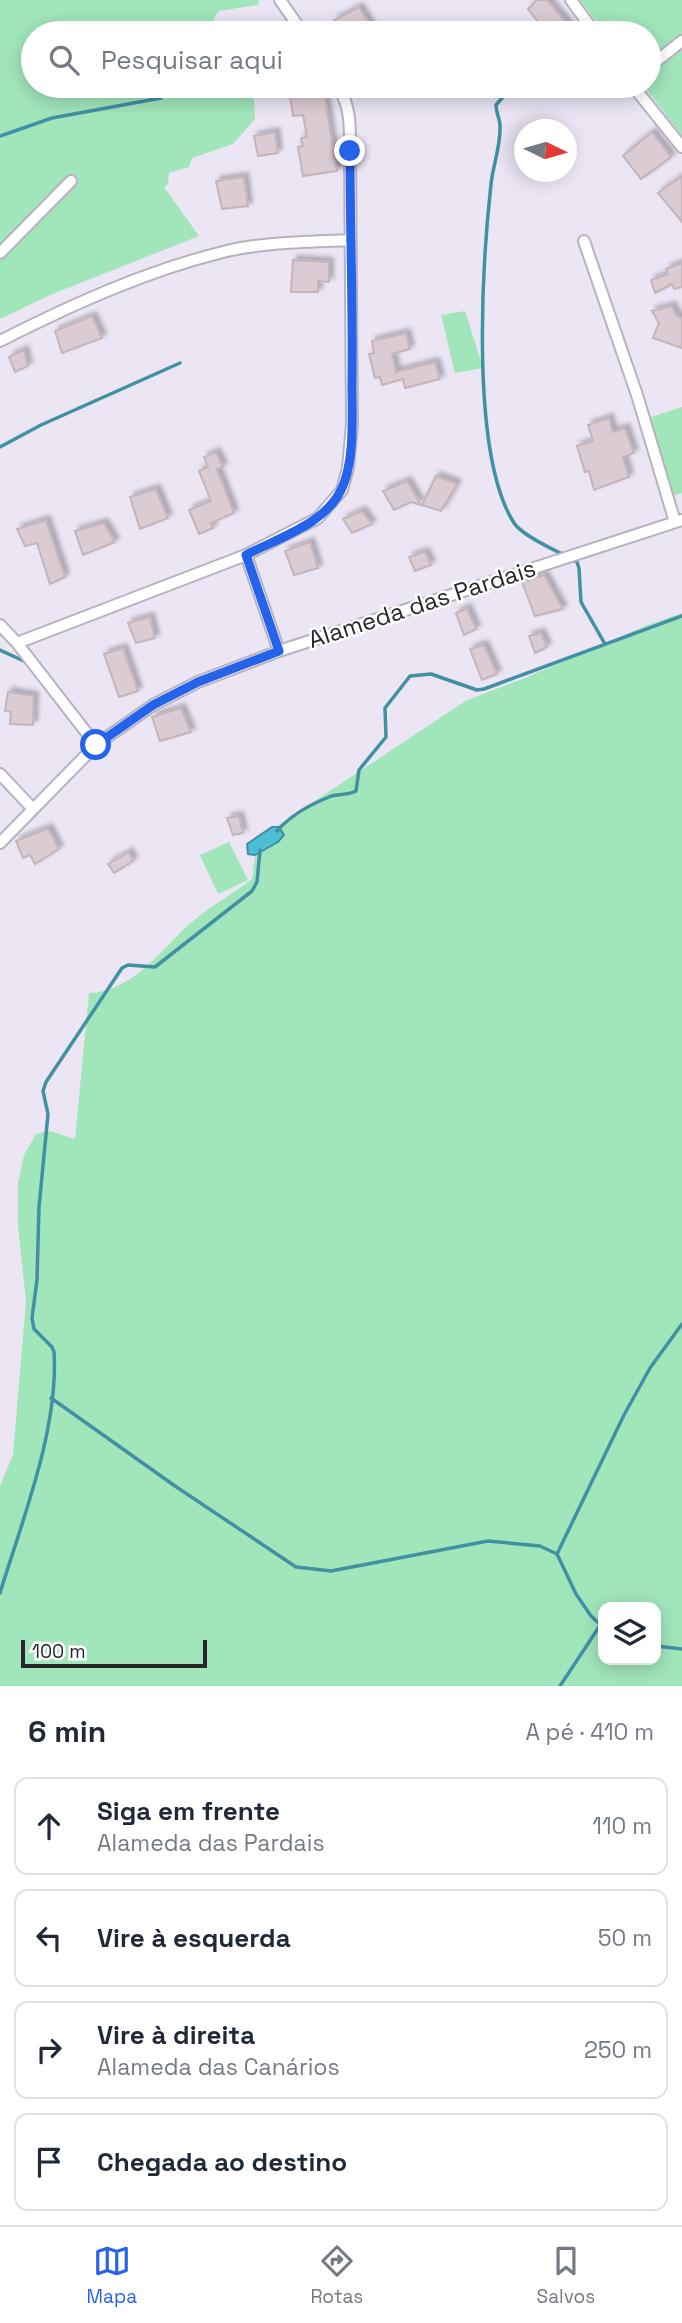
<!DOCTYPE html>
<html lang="pt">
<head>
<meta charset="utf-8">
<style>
	:root { --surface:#fff; --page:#f2f2f3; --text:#1f2937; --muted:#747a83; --line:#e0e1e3; --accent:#2563eb }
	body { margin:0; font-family:"Space Grotesk",sans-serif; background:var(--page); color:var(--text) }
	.controls { position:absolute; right:21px; bottom:21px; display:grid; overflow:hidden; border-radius:14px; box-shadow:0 4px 18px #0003 }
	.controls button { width:63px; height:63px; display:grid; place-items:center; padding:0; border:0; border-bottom:2px solid var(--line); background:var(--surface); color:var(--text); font:35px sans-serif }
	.compass { position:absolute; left:514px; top:119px; width:63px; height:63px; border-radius:50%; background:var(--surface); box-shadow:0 4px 18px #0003; rotate:95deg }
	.scale { position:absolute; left:21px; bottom:18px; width:186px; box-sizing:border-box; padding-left:7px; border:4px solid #28252b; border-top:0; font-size:19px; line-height:24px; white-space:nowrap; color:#28252b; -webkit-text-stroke:5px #fff; paint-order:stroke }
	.stop { position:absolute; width:21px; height:21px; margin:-16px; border:5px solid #2563eb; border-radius:50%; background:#fff }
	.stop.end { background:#2563eb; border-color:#fff; box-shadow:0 2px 7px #0008 }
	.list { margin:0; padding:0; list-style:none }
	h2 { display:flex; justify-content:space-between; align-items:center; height:91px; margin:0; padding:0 28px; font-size:30px }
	h2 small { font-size:23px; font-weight:400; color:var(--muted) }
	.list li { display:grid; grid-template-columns:46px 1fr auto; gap:21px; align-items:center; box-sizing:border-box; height:98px; margin:0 14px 14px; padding:0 14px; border:2px solid var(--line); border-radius:14px }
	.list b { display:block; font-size:26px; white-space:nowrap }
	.list p { margin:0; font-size:23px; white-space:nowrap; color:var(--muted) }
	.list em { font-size:23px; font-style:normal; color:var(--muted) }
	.icon { flex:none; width:38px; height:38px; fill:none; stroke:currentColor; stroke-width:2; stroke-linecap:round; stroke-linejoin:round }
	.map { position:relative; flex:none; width:682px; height:1686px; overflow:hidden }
	.search { position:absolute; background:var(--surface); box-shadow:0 4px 18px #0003; left:21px; right:21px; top:21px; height:77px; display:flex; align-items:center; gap:18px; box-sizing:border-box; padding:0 24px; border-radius:38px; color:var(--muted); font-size:26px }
	.sheet { height:539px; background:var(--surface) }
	nav { display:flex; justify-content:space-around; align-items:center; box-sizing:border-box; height:98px; border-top:2px solid var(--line); background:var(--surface); font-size:19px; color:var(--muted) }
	nav a { display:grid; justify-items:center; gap:4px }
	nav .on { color:var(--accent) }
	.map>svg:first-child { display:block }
	.green { fill:#a1e6bb; fill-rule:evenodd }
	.water { fill:#4cbed6; stroke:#4190a3; stroke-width:2 }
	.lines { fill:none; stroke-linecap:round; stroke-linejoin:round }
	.stream { stroke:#4190a3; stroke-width:3.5 }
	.building { fill:#dbcbd2; stroke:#c4b4bb; stroke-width:2; filter:url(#shadow) }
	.street-casing { stroke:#b8b2c0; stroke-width:14 }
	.street { stroke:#fff; stroke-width:10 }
	.route { stroke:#2563eb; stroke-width:9 }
	.labels { text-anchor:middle; stroke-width:5; stroke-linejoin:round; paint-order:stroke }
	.street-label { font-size:24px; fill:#28252b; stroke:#fff }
</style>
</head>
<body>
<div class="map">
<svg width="682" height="1686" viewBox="0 0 682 1686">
	<defs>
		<filter id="shadow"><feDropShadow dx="4" dy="-4" stdDeviation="2" flood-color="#0004"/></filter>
	</defs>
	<rect width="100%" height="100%" fill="#ebe5f4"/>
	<path class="green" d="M0,0H259L258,5L219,11L214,18L212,31L215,33H33V86H253L255,119L233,144L192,158L189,167L169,173L168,184L164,187L199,236L50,295L0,319Z
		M580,0H682V136L644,86H649V33H605Z
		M465,311L483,368L455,373L441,315Z
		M682,407V493L662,500L661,466L648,418Z
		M682,613V1686H0V1486L13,1455L26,1301L18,1226V1184L24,1155L36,1134L50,1131L75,1139L89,993C130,992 159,953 186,927C206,909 231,895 252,879L256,848L265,834L467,700L525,678L645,626ZM603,1607H656V1660H603Z
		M229,842L248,880L218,894L200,855Z"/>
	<path class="water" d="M272,827H279L284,835L278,842L255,855L248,854L247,844Z"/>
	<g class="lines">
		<path class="stream" d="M508,86V91L496,105C496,113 500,119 500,126C501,145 493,165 491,184C482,266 470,454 514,523C522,535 550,548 564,555
			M0,136L52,118L161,98
			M0,447L41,425L180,363
			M570,559L577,562L579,568L581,602L605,644
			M0,650L26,662
			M277,831C290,816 309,805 329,797C337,793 347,796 356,791L359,770L386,737L385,708L410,676L431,674L477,690L484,689L682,616
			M51,1398L175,1486L296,1567L331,1571L488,1541L540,1546L557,1554L576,1594L591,1616L603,1627
			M557,1554L624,1415L650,1368L682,1324
			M0,1593C22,1521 59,1428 54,1352L52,1347L34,1329L32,1318L37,1280L39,1207L48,1114L43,1091L46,1082L122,968L128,965L155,967L252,891L257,882L260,850
			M656,1646L682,1649
			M560,1686L601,1624"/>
	</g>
	<path class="building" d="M537,0H547L571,28L564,33H547L528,9Z
		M359,7L375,33H343L334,20Z
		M324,92L337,171L303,176L298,147L303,146L301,138L307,137L303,115L293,116L290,97Z
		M275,132L278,153L258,156L254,136Z
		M652,132L671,157L641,179L623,156Z
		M682,176V222L658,193Z
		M244,177L248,206L222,209L216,181Z
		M293,260L329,262V282L318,281V292H291Z
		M682,263V287L674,289L672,284L655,293L651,280L668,274L666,269Z
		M672,306L676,315L682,318V348L653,338L659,323L652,311Z
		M92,316L102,338L62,353L55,331Z
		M406,333L410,349L392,354L396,372L435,362L440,379L405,388L403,379L382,385L380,377L375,378L369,354L374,353L372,341Z
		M24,350L28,366L15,372L9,357Z
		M609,418L613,432L625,428L634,453L623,457L629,477L594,490L589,471L585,472L577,446L593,441L588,425Z
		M216,452L223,467L217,469L234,513L211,523L213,528L199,534L189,510L211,501L199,471L208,467L204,457Z
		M436,476L457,484L441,511L422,505Z
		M407,481L421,505L411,502L394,510L383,491Z
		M156,489L168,518L140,529L130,497Z
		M362,511L372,524L352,533L343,519Z
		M46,520L65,577L50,584L37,543L25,546L17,529Z
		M104,523L115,542L83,555L75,531Z
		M310,542L318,568L294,575L285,551Z
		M425,552L431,565L415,571L409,557Z
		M544,575L563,609L535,616L522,582Z
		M467,608L476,629L464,635L456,613Z
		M150,617L155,638L136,643L128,623Z
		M541,633L547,647L535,653L529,636Z
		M484,645L497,674L482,680L470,649Z
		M123,648L138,691L119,697L104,654Z
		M8,692L34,696L33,725L10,724L11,712L5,711Z
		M181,708L191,732L160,741L152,717Z
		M239,816L243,833L233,835L227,818Z
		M48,828L59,849L35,864L30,855L23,858L16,841Z
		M129,852L133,861L114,873L108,864Z"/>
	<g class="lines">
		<g class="street-casing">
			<path id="street" d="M280,0L303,33
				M571,0L595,33
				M649,67L682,41
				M633,86L682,147
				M584,241L637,395L675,522
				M0,253L71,181
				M0,341C71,305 146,271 223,252C261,242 310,242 350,240
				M246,555L279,651
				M0,625L17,643L96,745L0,843
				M17,643L246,555L318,518L342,490L348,468L352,424L350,151C350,125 351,108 338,86
				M96,745L153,705L198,682L279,651L682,520
				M0,774L33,809"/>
		</g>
		<use href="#street" class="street"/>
	</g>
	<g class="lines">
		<path class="route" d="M96,745L153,705L198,682L279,651L246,555C278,538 325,524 341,490C355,463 352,415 352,385C353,307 350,229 350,151"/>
	</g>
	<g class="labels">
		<g class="street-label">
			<text transform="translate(422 604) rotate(-18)" y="8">Alameda das Pardais</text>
		</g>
	</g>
</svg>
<div class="controls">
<button><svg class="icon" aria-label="layers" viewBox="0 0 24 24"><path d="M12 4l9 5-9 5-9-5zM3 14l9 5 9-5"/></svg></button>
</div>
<svg class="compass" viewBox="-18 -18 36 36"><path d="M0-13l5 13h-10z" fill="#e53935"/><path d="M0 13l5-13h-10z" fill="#747a83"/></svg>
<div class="scale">100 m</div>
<div class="stop" style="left:96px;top:745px"></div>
<div class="stop end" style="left:350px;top:151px"></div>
<div class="search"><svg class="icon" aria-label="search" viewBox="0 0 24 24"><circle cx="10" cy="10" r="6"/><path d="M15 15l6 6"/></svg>Pesquisar aqui</div>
</div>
<section class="sheet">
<h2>6 min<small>A pé · 410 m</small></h2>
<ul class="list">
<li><svg class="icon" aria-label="ahead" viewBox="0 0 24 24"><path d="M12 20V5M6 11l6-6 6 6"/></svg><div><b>Siga em frente</b><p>Alameda das Pardais</p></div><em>110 m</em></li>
<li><svg class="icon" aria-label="left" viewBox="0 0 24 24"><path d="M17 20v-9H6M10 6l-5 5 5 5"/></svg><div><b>Vire à esquerda</b></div><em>50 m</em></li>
<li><svg class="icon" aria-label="right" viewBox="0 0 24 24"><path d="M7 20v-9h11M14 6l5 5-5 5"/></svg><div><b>Vire à direita</b><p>Alameda das Canários</p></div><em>250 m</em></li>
<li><svg class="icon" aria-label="arrive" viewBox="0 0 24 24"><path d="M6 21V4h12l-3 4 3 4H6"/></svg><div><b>Chegada ao destino</b></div></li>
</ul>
</section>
<nav>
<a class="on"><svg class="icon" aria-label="map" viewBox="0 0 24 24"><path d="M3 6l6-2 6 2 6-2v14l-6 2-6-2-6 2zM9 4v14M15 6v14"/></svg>Mapa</a>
<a><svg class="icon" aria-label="directions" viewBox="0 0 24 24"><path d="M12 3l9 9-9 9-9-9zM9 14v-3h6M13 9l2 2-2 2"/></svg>Rotas</a>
<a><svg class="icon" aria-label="saved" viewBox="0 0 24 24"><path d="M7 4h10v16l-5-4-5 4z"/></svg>Salvos</a>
</nav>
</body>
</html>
